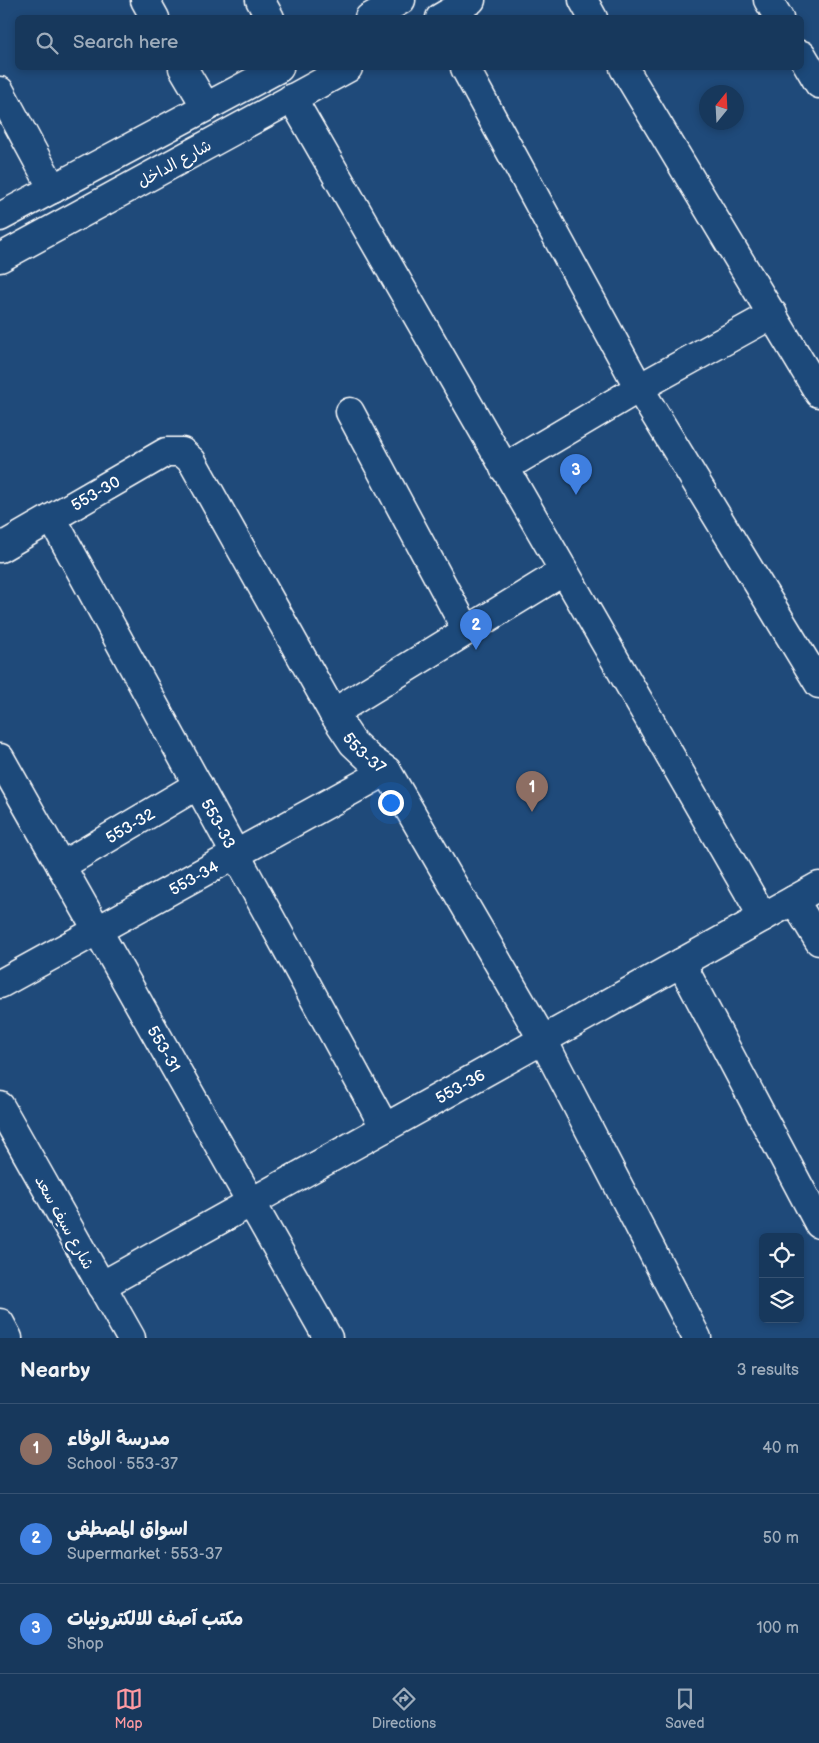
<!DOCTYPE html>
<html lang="en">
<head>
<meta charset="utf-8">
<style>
	:root { --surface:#17385c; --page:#203f62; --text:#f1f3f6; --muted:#9eacbb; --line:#365272; --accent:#ff9aa2 }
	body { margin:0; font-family:"Balsamiq Sans","Playpen Sans Arabic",sans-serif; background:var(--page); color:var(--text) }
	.controls { position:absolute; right:15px; bottom:15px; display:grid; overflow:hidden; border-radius:8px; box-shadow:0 2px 8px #0003 }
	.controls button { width:45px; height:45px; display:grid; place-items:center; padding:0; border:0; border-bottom:1px solid var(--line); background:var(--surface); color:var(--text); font:25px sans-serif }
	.compass { position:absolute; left:699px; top:85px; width:45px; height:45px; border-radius:50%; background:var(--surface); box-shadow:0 2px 8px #0003; rotate:18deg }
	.you { position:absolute; left:390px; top:802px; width:18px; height:18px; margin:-12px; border:4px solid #fff; border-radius:50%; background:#1a73e8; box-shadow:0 0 0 8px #1a73e833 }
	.badge { display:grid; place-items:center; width:32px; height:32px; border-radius:50%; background:var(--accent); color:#fff; font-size:16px; font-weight:700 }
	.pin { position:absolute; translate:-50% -41px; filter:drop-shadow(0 1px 2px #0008) }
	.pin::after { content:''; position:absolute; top:26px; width:18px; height:15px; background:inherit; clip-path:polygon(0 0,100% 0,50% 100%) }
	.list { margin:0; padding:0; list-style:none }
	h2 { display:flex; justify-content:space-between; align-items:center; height:65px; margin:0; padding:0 20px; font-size:21px }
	h2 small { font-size:16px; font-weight:400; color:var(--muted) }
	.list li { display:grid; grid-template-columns:32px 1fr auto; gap:15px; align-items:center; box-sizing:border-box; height:90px; padding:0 20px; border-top:1px solid var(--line) }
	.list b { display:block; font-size:19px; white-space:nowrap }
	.list p { margin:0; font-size:16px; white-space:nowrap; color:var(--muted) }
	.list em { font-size:16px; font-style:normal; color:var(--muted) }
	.icon { flex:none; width:28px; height:28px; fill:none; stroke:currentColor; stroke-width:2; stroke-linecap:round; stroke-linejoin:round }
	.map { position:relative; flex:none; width:819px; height:1338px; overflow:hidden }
	.search { position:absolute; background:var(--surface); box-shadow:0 2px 8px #0003; left:15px; right:15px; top:15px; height:55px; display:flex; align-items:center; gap:12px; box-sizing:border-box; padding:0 18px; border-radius:8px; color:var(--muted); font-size:19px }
	.sheet { height:335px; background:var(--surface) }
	nav { display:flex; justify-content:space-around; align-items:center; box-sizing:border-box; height:70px; border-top:1px solid var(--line); background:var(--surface); font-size:14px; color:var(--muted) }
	nav a { display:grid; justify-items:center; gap:2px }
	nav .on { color:var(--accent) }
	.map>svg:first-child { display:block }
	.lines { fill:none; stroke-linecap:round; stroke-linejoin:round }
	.street-casing { stroke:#fff; stroke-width:31 }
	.secondary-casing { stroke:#fff; stroke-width:31 }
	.primary-casing { stroke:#fff; stroke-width:31 }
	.street { stroke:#1f4a7a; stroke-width:28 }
	.secondary { stroke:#1f4a7a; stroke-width:28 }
	.primary { stroke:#1f4a7a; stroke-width:28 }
	.labels { text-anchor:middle; stroke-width:5; stroke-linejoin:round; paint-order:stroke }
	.street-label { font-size:16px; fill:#fff; stroke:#1f4a7a }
</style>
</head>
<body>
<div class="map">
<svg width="819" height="1338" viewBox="0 0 819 1338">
	<rect width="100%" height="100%" fill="#1f4a7a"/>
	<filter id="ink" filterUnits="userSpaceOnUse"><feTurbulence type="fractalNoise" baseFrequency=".02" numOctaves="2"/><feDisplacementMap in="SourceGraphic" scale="10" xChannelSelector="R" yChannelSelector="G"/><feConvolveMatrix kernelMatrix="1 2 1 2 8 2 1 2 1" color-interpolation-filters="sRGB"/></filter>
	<g filter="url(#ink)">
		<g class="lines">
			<g class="street-casing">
				<g id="street">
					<path d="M145,0L155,18"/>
					<path d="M260,0L270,18"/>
					<path d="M583,0L593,18"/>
					<path d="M768,0L779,18"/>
					<path d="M802,55L819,84"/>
					<path d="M183,68L206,107"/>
					<path d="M465,68L639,388L819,684"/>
					<path d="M624,68L819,393"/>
					<path d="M0,91L53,189"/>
					<path d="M292,98L763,917"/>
					<path d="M350,412L467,631"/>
					<path d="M504,468L639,388L773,314"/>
					<path id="s1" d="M52,518L385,1128"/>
					<path id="s2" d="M0,548L166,452H182L192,461L333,713L353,743L370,759L387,771L543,1040L697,1338"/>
					<path d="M333,713L564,571"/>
					<path id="s3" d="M0,758L328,1338"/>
					<path id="s4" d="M61,866L198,785"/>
					<path d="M794,900L819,941"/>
					<path d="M681,963L819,1224"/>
					<path id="s5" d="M0,984L387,771"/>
					<path id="s6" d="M101,1286L819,886"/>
				</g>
			</g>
			<g class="secondary-casing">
				<path id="secondary" d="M0,1106L131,1338
					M0,1323L8,1338"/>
			</g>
			<g class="primary-casing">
				<path id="primary" d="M369,18L401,0
					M440,18L471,0
					M0,217L279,68
					M0,258L348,68"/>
			</g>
			<use href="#street" class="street"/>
			<use href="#secondary" class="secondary"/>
			<use href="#primary" class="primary"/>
		</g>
	</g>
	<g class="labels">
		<g class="street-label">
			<text transform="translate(174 163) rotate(-29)" y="6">شارع الداخل</text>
			<text dy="6" stroke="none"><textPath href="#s2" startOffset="110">553-30</textPath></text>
			<text dy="6" stroke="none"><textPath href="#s2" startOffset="561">553-37</textPath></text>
			<text dy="6" stroke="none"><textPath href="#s1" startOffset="348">553-33</textPath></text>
			<text dy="6" stroke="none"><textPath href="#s4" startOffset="80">553-32</textPath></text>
			<text dy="6" stroke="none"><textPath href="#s5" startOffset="221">553-34</textPath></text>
			<text dy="6" stroke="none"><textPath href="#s3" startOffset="334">553-31</textPath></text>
			<text dy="6" stroke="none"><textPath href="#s6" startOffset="411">553-36</textPath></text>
			<text transform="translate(65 1222) rotate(61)" y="6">شارع سيف سعد</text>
		</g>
	</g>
</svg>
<div class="controls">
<button><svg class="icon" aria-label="locate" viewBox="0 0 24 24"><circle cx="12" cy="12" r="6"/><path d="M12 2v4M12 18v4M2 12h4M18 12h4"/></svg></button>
<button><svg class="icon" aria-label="layers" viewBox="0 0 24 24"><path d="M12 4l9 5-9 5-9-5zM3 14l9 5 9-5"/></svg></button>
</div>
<svg class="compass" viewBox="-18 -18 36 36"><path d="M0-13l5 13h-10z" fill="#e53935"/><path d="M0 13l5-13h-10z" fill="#9eacbb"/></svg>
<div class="you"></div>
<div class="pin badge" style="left:532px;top:812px;background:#8d6e63">1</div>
<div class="pin badge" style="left:476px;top:650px;background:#3f7fe0">2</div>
<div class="pin badge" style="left:576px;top:495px;background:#3f7fe0">3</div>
<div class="search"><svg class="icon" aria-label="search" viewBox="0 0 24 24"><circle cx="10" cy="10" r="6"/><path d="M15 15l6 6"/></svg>Search here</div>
</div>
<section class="sheet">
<h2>Nearby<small>3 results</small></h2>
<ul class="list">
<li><span class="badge" style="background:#8d6e63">1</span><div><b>مدرسة الوفاء</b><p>School · 553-37</p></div><em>40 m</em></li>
<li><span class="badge" style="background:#3f7fe0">2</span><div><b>اسواق المصطفى</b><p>Supermarket · 553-37</p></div><em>50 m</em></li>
<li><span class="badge" style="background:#3f7fe0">3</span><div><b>مكتب آصف للالكترونيات</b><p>Shop</p></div><em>100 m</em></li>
</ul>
</section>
<nav>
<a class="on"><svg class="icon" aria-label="map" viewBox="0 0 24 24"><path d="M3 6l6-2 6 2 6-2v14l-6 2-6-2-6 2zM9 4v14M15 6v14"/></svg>Map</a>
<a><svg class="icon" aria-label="directions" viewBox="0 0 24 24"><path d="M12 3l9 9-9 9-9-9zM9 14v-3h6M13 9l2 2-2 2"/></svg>Directions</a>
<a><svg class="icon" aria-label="saved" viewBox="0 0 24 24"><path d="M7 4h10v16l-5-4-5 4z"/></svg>Saved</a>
</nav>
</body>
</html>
